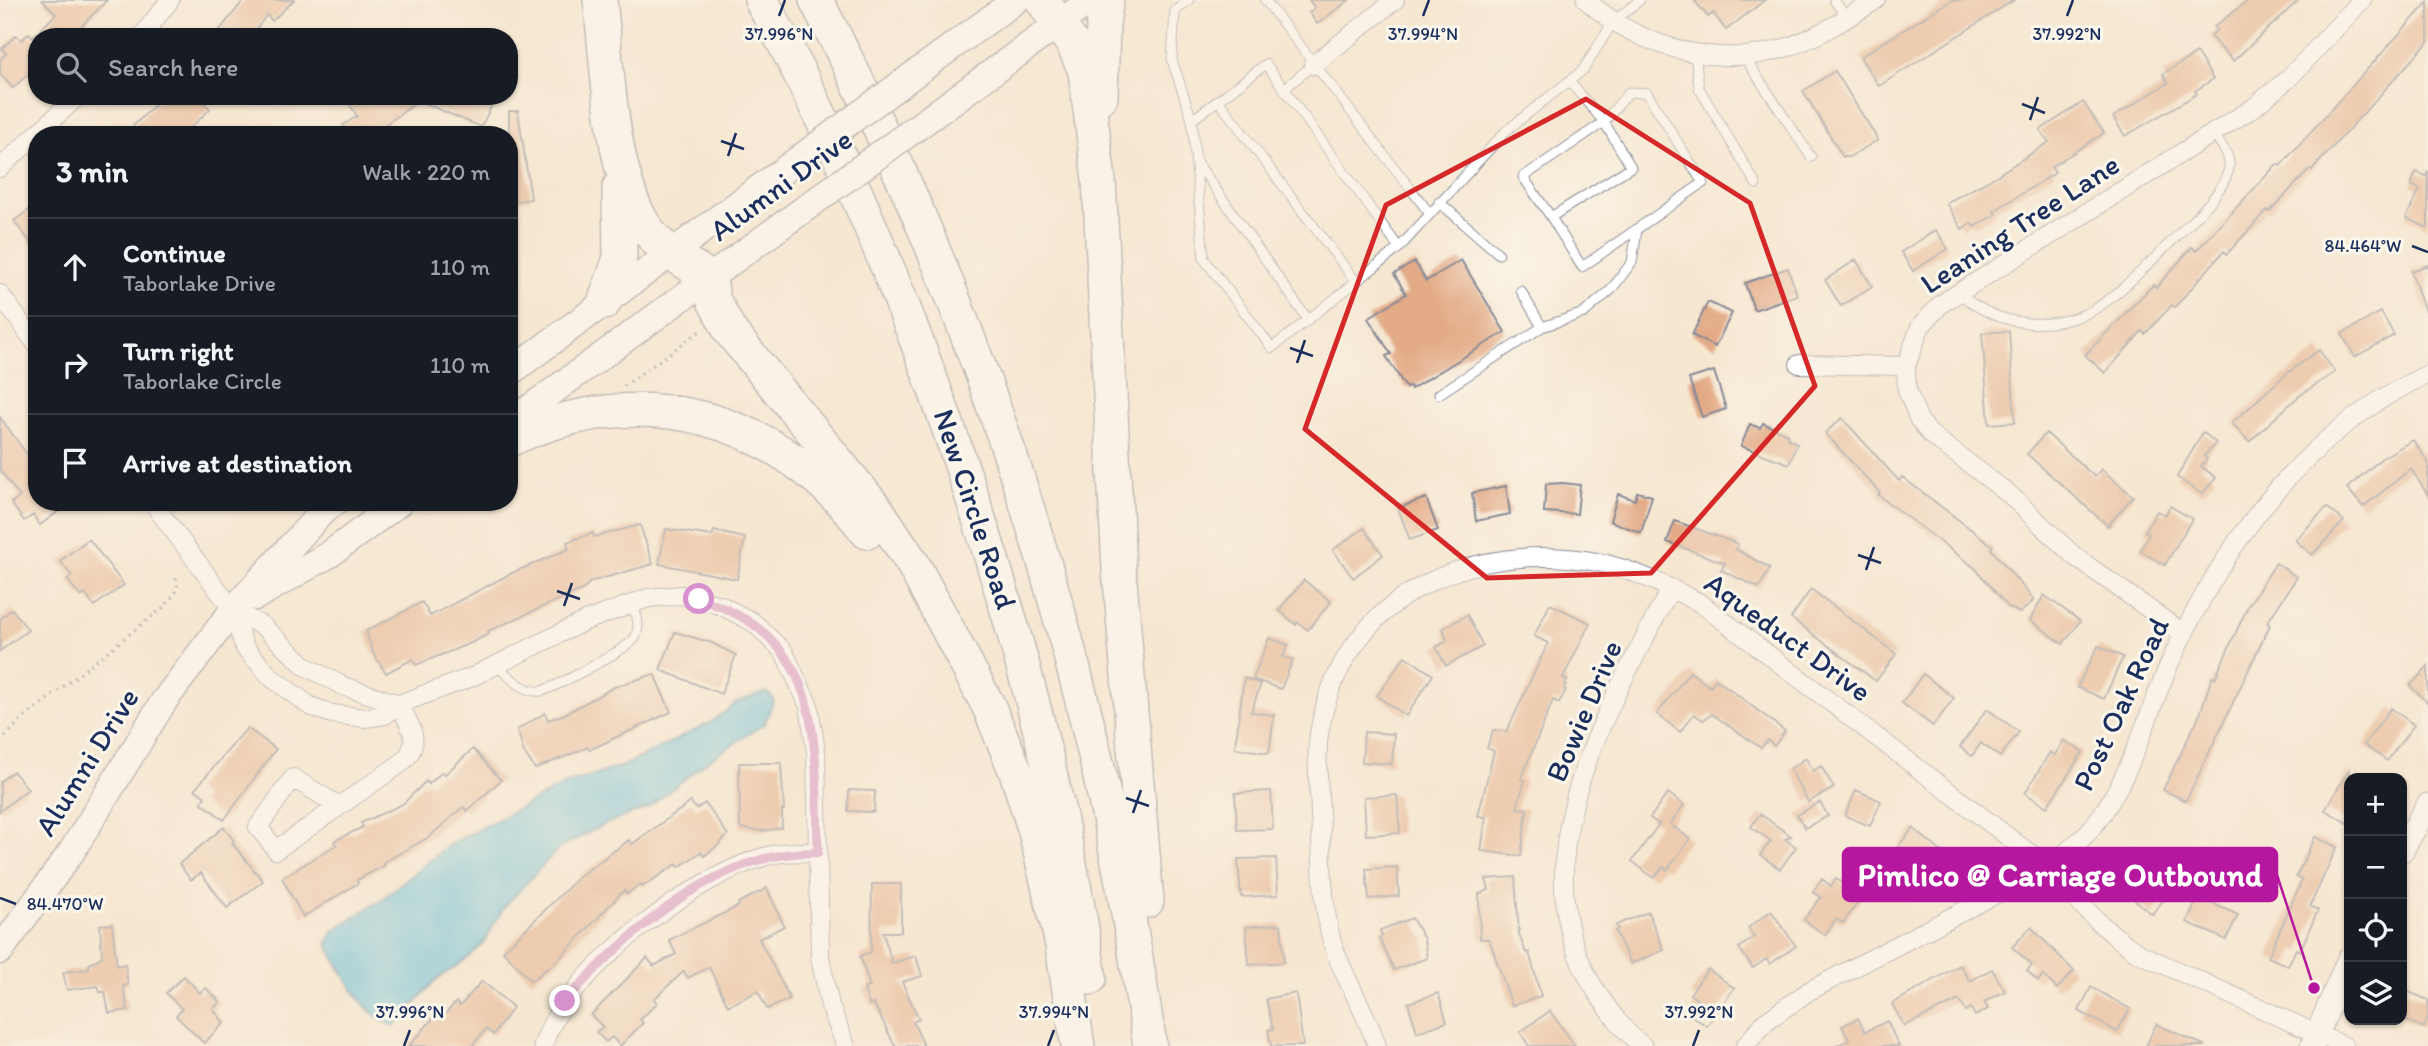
<!DOCTYPE html>
<html lang="en">
<head>
<meta charset="utf-8">
<style>
	:root { --surface:#171b24; --page:#20242c; --text:#f1f3f6; --muted:#9ea1a6; --line:#363941 }
	body { margin:0; font-family:Itim,sans-serif; background:var(--page); color:var(--text) }
	.controls { position:absolute; right:21px; bottom:21px; display:grid; overflow:hidden; border-radius:14px; box-shadow:0 2px 5px #0004 }
	.controls button { width:63px; height:63px; display:grid; place-items:center; padding:0; border:0; border-bottom:2px solid var(--line); background:var(--surface); color:var(--text); font:35px sans-serif }
	.stop { position:absolute; width:21px; height:21px; margin:-16px; border:5px solid #d690ce; border-radius:50%; background:#fff }
	.stop.end { background:#d690ce; border-color:#fff; box-shadow:0 2px 7px #0008 }
	.list { margin:0; padding:0; list-style:none }
	h2 { display:flex; justify-content:space-between; align-items:center; height:91px; margin:0; padding:0 28px; font-size:30px }
	h2 small { font-size:23px; font-weight:400; color:var(--muted) }
	.list li { display:grid; grid-template-columns:46px 1fr auto; gap:21px; align-items:center; box-sizing:border-box; height:98px; padding:0 28px; border-top:2px solid var(--line) }
	.list b { display:block; font-size:26px; white-space:nowrap }
	.list p { margin:0; font-size:23px; white-space:nowrap; color:var(--muted) }
	.list em { font-size:23px; font-style:normal; color:var(--muted) }
	.icon { flex:none; width:38px; height:38px; fill:none; stroke:currentColor; stroke-width:2; stroke-linecap:round; stroke-linejoin:round }
	.map { position:relative; flex:none; width:2428px; height:1046px; overflow:hidden }
	.search { position:absolute; background:var(--surface); box-shadow:0 2px 5px #0004; left:28px; top:28px; width:490px; height:77px; display:flex; align-items:center; gap:18px; box-sizing:border-box; padding:0 24px; border-radius:28px; color:var(--muted); font-size:26px }
	.panel { position:absolute; background:var(--surface); box-shadow:0 2px 5px #0004; left:28px; top:126px; width:490px; height:385px; border-radius:28px }
	.map>svg:first-child { display:block }
	.water { fill:#61c0df; stroke:#3e789e; stroke-width:2 }
	.building { fill:#e3aa86 }
	.lines { fill:none; stroke-linecap:round; stroke-linejoin:round }
	.service-casing { stroke:#888b98; stroke-width:11 }
	.minor-casing { stroke:#888b98; stroke-width:20 }
	.tertiary-casing { stroke:#888b98; stroke-width:25 }
	.secondary-casing { stroke:#888b98; stroke-width:29 }
	.motorway-casing { stroke:#888b98; stroke-width:36 }
	.path { stroke:#888b98; stroke-width:3.5; stroke-dasharray:2 5; stroke-linecap:butt }
	.service { stroke:#fff; stroke-width:9 }
	.minor { stroke:#fff; stroke-width:18 }
	.tertiary { stroke:#fff; stroke-width:23 }
	.secondary { stroke:#fff; stroke-width:26 }
	.motorway { stroke:#fff; stroke-width:33 }
	.secondary-bridge-casing { stroke:#888b98; stroke-width:29; stroke-linecap:butt }
	.secondary-bridge { stroke:#fff; stroke-width:26 }
	.route { stroke:#d690ce; stroke-width:9 }
	.marked { fill:none; stroke:#d62828; stroke-width:5; stroke-linejoin:round }
	.ticks { fill:none; stroke:#1b2f5e; stroke-width:2.5 }
	.labels { text-anchor:middle; stroke-width:6; stroke-linejoin:round; paint-order:stroke }
	.street-label { font-size:30px; fill:#1b2f5e; stroke:#fbf7ec }
	.ticks-label { font-size:18px; text-anchor:middle; fill:#1b2f5e; stroke:#fbf7ec; stroke-width:6; stroke-linejoin:round; paint-order:stroke }
	.leader { fill:none; stroke:#b5179e; stroke-width:2.5 }
	.callout-dot { fill:#b5179e; stroke:#fbf7ec; stroke-width:2.5 }
	.callout { fill:#b5179e; stroke:#b5179e; stroke-width:2.5 }
	.callout-label { font-size:32px; text-anchor:middle; font-weight:bold; fill:#fff }
</style>
</head>
<body>
<div class="map">
<svg width="2428" height="1046" viewBox="0 0 2428 1046">
	<rect width="100%" height="100%" fill="#fbf7ec"/>
	<filter id="ink" filterUnits="userSpaceOnUse"><feTurbulence type="fractalNoise" baseFrequency=".0143" numOctaves="2"/><feDisplacementMap in="SourceGraphic" scale="14" xChannelSelector="R" yChannelSelector="G"/><feConvolveMatrix kernelMatrix="1 2 1 2 8 2 1 2 1" color-interpolation-filters="sRGB"/></filter>
	<filter id="wash" filterUnits="userSpaceOnUse"><feTurbulence type="fractalNoise" baseFrequency=".00686" numOctaves="4" result="noise"/><feDisplacementMap in="SourceGraphic" scale="28" xChannelSelector="R" yChannelSelector="G"/><feGaussianBlur stdDeviation="1.57" result="paint"/><feColorMatrix in="noise" values="0 0 0 0 0 0 0 0 0 0 0 0 0 0 0 0 0 1.4 0 .05"/><feComposite in="paint" operator="in"/></filter>
	<g filter="url(#wash)">
		<rect width="100%" height="100%" fill="#f6e7d1"/>
		<path class="water" d="M767,692L774,700L764,724L707,761L648,808L607,823L559,848L504,907L485,941L469,957L435,981L394,1026C361,1015 343,972 327,944L334,930L381,900L450,844L566,784L623,766L710,723L738,702Z"/>
		<g id="blocks">
			<path class="building" d="M42,0H107L71,37H33L37,40V66L13,88L0,74V60L6,53L2,49L16,35L22,40L29,33L33,37L56,14Z
				M244,0H294L272,21L267,15L250,37H214Z
				M1309,0H1349L1317,24L1309,12L1315,8Z
				M1694,0H1765L1726,30L1713,13L1708,17Z
				M1952,0H2014L1879,86L1860,57Z
				M2249,0H2299L2233,61L2210,36L2217,30L2214,27Z
				M2428,2V42L2312,170L2310,169L2269,212L2267,210L2227,254L2224,251L2175,307L2172,305L2145,334L2142,331L2105,373L2085,355L2153,285L2156,288L2192,247L2196,251L2277,164L2280,166Z
				M2197,53L2213,79L2195,91L2197,94L2125,136L2113,117L2168,83L2163,74Z
				M1835,71L1878,140L1849,157H1843L1803,91Z
				M164,96H198L210,109L183,135H124Z
				M364,96H476L492,105L481,127L419,101L370,135H349L343,125L357,116L350,105Z
				M2083,102L2104,133L2051,167L2055,173L1994,211L1996,214L1974,227L1971,223L1962,229L1946,203L1988,181L2049,142L2040,130Z
				M509,111H518L531,199L509,202Z
				M2428,171V228L2406,218L2420,189L2411,185L2416,172L2426,176Z
				M37,204V251L14,221Z
				M1936,230L1948,249L1913,271L1901,252Z
				M1461,260L1505,332L1411,389L1410,386L1406,388L1386,356L1391,354L1368,318L1406,294L1394,274L1415,262L1426,281Z
				M1856,260L1872,286L1841,306L1825,280Z
				M2428,265V312H2425L2411,271Z
				M1788,268L1797,295L1754,310L1745,283Z
				M1708,302L1732,313L1715,347L1692,335Z
				M2381,312L2394,335L2355,357L2342,334Z
				M2009,331L2015,422L1989,424L1982,333Z
				M2319,350L2335,372L2299,396L2249,442L2232,423L2285,375Z
				M1714,371L1726,409L1702,417L1689,379Z
				M0,417L37,468V502H71L40,525L33,515L24,521L11,503L20,497L0,470Z
				M1842,418L1899,481L1902,477L1993,546L1991,549L2034,600L2020,613L2008,607L1975,568L1878,495L1880,493L1825,433Z
				M1763,423L1787,434L1788,439L1797,443L1789,464L1741,446L1750,424L1760,428Z
				M2203,432L2216,443L2204,456L2207,459L2201,466L2216,478L2202,494L2177,477Z
				M2046,433L2095,477L2101,469L2133,496L2108,526L2027,454Z
				M2413,440L2428,462V495L2411,469L2363,507L2347,488L2382,458Z
				M1563,483L1580,485L1577,514L1544,512L1546,484Z
				M1506,486L1510,514L1476,521L1472,493Z
				M1637,492L1652,496L1641,533L1610,521L1618,494L1635,500Z
				M1426,498L1438,530L1410,540L1398,508Z
				M2170,506L2192,519L2165,565L2140,551L2149,534L2145,531L2157,511L2165,515Z
				M2327,507L2344,521L2312,555L2295,540Z
				M1675,521L1738,544L1735,549L1770,568L1759,588L1721,570L1725,563L1667,542Z
				M640,525L653,564L590,582L584,589L488,631L489,634L471,643L416,665L413,659L386,673L373,653L366,631L422,602L430,616L514,572L569,549L567,542L593,533L594,537Z
				M1364,528L1383,555L1353,578L1333,550Z
				M666,529L712,536L714,531L745,538L737,579L659,564Z
				M89,539L124,585L94,606L85,594L81,597L67,579L72,576L60,561Z
				M2276,563L2297,577L2267,623L2270,625L2186,801L2163,790L2200,714L2212,677L2215,678L2248,606Z
				M1304,580L1331,602L1308,630L1297,622L1296,625L1279,610Z
				M1811,589L1896,654L1876,681L1791,618Z
				M2044,595L2080,621L2063,644L2030,620Z
				M1550,604L1590,623L1563,678L1567,680L1564,689L1566,690L1559,703L1553,700L1521,779L1525,780L1517,808L1527,809L1521,856L1481,851L1486,817L1478,816L1494,751L1487,748L1493,730L1507,731L1548,643L1534,636Z
				M12,609L28,630L0,651V619Z
				M1467,615L1483,646L1446,666L1436,647L1447,641L1443,628Z
				M675,632L712,643L736,655L721,694L660,670Z
				M1269,638L1288,645L1283,657L1293,660L1281,689L1253,679Z
				M2098,646L2123,657L2104,699L2077,687Z
				M1405,656L1433,675L1406,716L1377,696Z
				M2428,666V703L2410,686Z
				M1690,672L1710,687L1716,679L1785,731L1774,746L1768,740L1761,748L1712,714L1703,720L1694,714L1680,732L1657,714Z
				M654,674L671,712L589,750L588,747L535,769L524,752L517,730L545,713L548,720L565,714L614,687Z
				M1923,674L1954,698L1933,726L1902,703Z
				M1244,678L1261,684L1251,712L1274,715L1269,753L1235,748Z
				M2391,708L2414,725L2387,761L2364,745Z
				M1987,709L2019,732L2000,757L1981,743L1972,756L1960,747Z
				M247,728L276,749L224,820L201,802L205,797L195,789Z
				M1364,732L1394,734L1392,764L1362,762Z
				M2064,740L2083,752L2047,807L2025,793L2050,752L2055,755Z
				M473,749L501,780L467,811L463,807L429,837L384,862L385,865L357,880L358,883L303,917L282,878L336,845L334,841L363,827L361,823L403,804L426,781L429,784L442,772L444,775Z
				M1806,758L1813,771L1821,766L1834,788L1808,802L1790,769Z
				M739,763H781L784,810H782V828L761,831L740,828Z
				M2349,770V824L2325,810Z
				M13,771L28,789L0,811V782Z
				M849,790L875,791L874,812L848,811Z
				M1856,790L1881,801L1870,826L1845,816Z
				M1271,791L1273,829L1237,830L1235,793Z
				M1668,793L1684,805L1670,824L1690,839L1667,870L1663,867L1654,878L1632,861L1659,824L1650,818Z
				M1397,795L1400,833L1366,835L1364,797Z
				M691,802L696,809L705,803L728,835L717,846L704,856L701,852L679,867L677,864L642,887L640,884L627,894L624,890L557,961L531,981L503,951L581,875L629,840L632,844Z
				M1820,802L1828,816L1805,828L1797,815Z
				M1760,814L1791,836L1785,839L1796,847L1780,869L1760,855L1771,841L1751,827Z
				M224,827L234,841L232,843L263,881L227,908L201,873L191,880L179,864Z
				M1913,828L1949,858L1938,871L1927,863L1905,889L1888,875L1906,854L1898,847Z
				M2315,837L2337,847L2310,906L2318,910L2300,951L2296,949L2288,966L2268,957L2302,880L2296,877Z
				M2126,850L2150,870L2158,862L2180,880L2152,914L2105,875Z
				M1276,858L1278,895L1241,897L1238,859Z
				M1397,867L1399,896L1369,899L1366,869Z
				M1515,877L1519,934L1526,953L1529,952L1541,996L1512,1006L1489,939H1480L1479,894L1489,890L1486,879Z
				M1822,879L1831,886L1836,879L1862,897L1843,923L1836,919L1825,935L1804,920L1821,897L1813,892Z
				M872,884H901V932H883L892,963L916,956L922,976L902,982L919,1019L913,1022L924,1046H895L874,1004L869,1005L864,988L870,987L860,956L871,952Z
				M767,888L784,926L759,939L790,999L767,1009L758,991L728,1006L709,967L688,978L684,971L654,999L657,1003L640,1020L643,1023L620,1046L612,1037L606,1042L596,1032L603,1027L591,1015L647,958L654,966L676,954L669,940L739,906L738,903Z
				M2198,897L2238,915L2226,940L2187,922Z
				M1771,911L1796,946L1770,964L1766,959L1753,968L1739,948L1754,937L1748,928Z
				M1648,912L1664,950L1631,964L1615,931L1618,929L1616,925Z
				M1412,918L1424,939L1427,958L1394,970L1379,938L1382,936L1380,930Z
				M112,924L117,966L125,964L128,985L123,986L128,1010L109,1013L105,992H100L98,986L67,990L63,972L89,969V964L102,957L100,925Z
				M1281,924L1284,962L1249,965L1246,927Z
				M2031,927L2074,971L2057,989L2043,975L2038,981L2027,971L2032,965L2012,947Z
				M1960,965L1970,981L1992,969L2005,991L1984,1002L1988,1009L1975,1016L1971,1008L1966,1011L1959,1000L1904,1026L1892,1004Z
				M1708,969L1734,988L1707,1026L1689,1014L1698,1000L1690,994Z
				M184,976L200,993L206,988L220,1002L213,1009L224,1023L204,1043L176,1016L182,1009L166,993Z
				M482,981L513,1007L493,1035L486,1029L472,1046H409L436,1015L441,1019L456,1002L460,1006Z
				M2091,987L2130,1009L2117,1032L2079,1011Z
				M2402,989L2428,1000V1019L2424,1028L2402,1019Z
				M1296,993L1303,1046H1271L1268,1030L1273,1029L1266,999Z
				M1438,993L1447,1022L1417,1032L1408,1003Z
				M1550,1011L1575,1046H1529L1520,1032Z
				M1858,1018L1865,1032L1887,1021L1899,1046H1836L1849,1040L1842,1026Z
				M2156,1024L2206,1046H2146Z"/>
		</g>
	</g>
	<g filter="url(#ink)">
		<use href="#blocks" fill-opacity="0" stroke="#888b98" stroke-width="2"/>
		<g class="lines">
			<g class="service-casing">
				<path id="service" d="M1189,0L1175,11L1172,60L1192,120L1204,259L1272,348L1399,248L1506,131L1583,70L1613,22L1640,0
					M1265,0L1430,214
					M1834,0L1847,18
					M1695,53L1699,88L1756,184
					M1743,55L1811,157
					M1284,89L1313,65
					M1218,100L1356,282
					M1192,120L1266,64L1399,248
					M1196,161L1308,320
					M1439,202L1499,254
					M1551,217L1523,177L1604,122L1629,92L1647,93L1703,183L1582,267L1551,217L1631,167L1604,122L1569,81
					M1521,291L1542,327
					M1958,292C1992,323 2039,332 2083,315C2110,305 2152,260 2174,239C2191,221 2220,197 2228,172C2233,157 2222,146 2213,134
					M1439,394L1542,327L1584,313L1611,290L1632,262L1637,230
					M496,665C509,676 523,693 541,691C553,689 630,647 635,638C641,625 637,614 631,603"/>
			</g>
			<g class="minor-casing">
				<path id="minor" d="M1586,0C1640,48 1720,71 1791,46C1821,35 1849,17 1876,0
					M141,37L170,0
					M1313,65L1395,0
					M0,168L78,96
					M0,294L37,345
					M1799,364L1906,366
					M152,502L233,610L244,647L272,678L310,706L332,714L365,718L385,715L399,704L472,677L585,621L648,598L681,595L720,605L753,622L784,652L809,706L816,752L820,957L830,1006L846,1046
					M233,610L264,627L305,666L343,686L399,704
					M2184,634L2074,556L2009,494L1930,434L1919,420L1907,390L1906,366L1920,327L1941,304L2253,108L2289,78L2362,0
					M339,806L293,778L258,827L276,850L400,764C424,744 411,727 399,704
					M543,1046C563,973 703,868 776,854C790,851 804,852 818,853
					M1377,1046C1364,1004 1335,967 1328,924C1321,887 1322,850 1320,813C1319,785 1315,756 1320,728C1345,592 1477,538 1602,563C1637,571 1668,587 1700,603L2048,867C2075,900 2102,929 2138,953L2344,1046
					M1643,1046C1625,1033 1611,1013 1598,994C1511,864 1609,707 1671,588
					M1745,1046L1765,1022L1809,991L2048,867C2065,853 2082,841 2095,824C2131,777 2146,718 2169,665C2223,544 2304,431 2428,374"/>
			</g>
			<g class="tertiary-casing">
				<path id="tertiary" d="M2402,850L2428,805
					M2312,1046L2349,959"/>
			</g>
			<g class="secondary-casing">
				<path id="secondary" d="M920,70L1016,0
					M938,112L1091,0
					M509,373L777,175
					M509,423L796,215
					M255,597L330,554L400,502
					M0,951L72,851L164,701L233,610L322,512L335,502"/>
			</g>
			<g class="motorway-casing">
				<path id="motorway" d="M600,0C608,66 610,187 653,237C668,254 691,265 710,278L713,299L730,331L878,511L913,564L989,707L1016,772L1035,831L1061,940L1078,1046
					M761,0C844,151 910,313 965,476C1020,640 1064,807 1090,978
					M816,0C990,330 1096,678 1150,1046
					M1042,0L1074,46L1085,71L1099,180L1119,569L1147,901
					M1101,97L1103,23L1107,0
					M604,303L620,258L619,188
					M509,440C643,378 778,415 867,532"/>
			</g>
			<path class="path" d="M624,386L703,329
				M0,742L20,721L165,606L178,589L175,574"/>
			<use href="#service" class="service"/>
			<use href="#minor" class="minor"/>
			<use href="#tertiary" class="tertiary"/>
			<use href="#secondary" class="secondary"/>
			<use href="#motorway" class="motorway"/>
			<g class="secondary-bridge-casing">
				<path id="secondary-bridge" d="M777,175L920,70
					M796,215L938,112"/>
			</g>
			<use href="#secondary-bridge" class="secondary-bridge"/>
		</g>
	</g>
	<g class="lines" filter="url(#ink)">
		<path class="route" d="M565,1001C628,933 720,848 818,853C815,742 827,638 699,599"/>
	</g>
	<path d="M0 0H2428V1046H0ZM1586,99L1750,203L1815,386L1651,573L1487,578L1305,429L1386,205Z" fill="#f6e7d1" fill-opacity=".55" fill-rule="evenodd"/>
	<path class="marked" d="M1586,99L1750,203L1815,386L1651,573L1487,578L1305,429L1386,205Z"/>
	<path class="ticks" d="M779,16L785,0M1423,16L1429,0M2067,16L2073,0M2022,104L2045,113M2030,120L2038,97M721,141L744,149M728,156L736,133M2412,246L2428,252M1290,348L1313,356M1297,363L1305,340M1858,555L1881,563M1866,570L1874,547M557,591L580,599M564,606L572,583M1126,798L1149,806M1133,813L1141,790M0,898L16,904M404,1046L410,1030M1048,1046L1054,1030M1693,1046L1699,1030"/>
	<g class="labels">
		<g class="street-label">
			<text transform="translate(781 185) rotate(-36)" y="10">Alumni Drive</text>
			<text transform="translate(2020 224) rotate(-33)" y="10">Leaning Tree Lane</text>
			<text transform="translate(975 509) rotate(72)" y="10">New Circle Road</text>
			<text transform="translate(1788 637) rotate(36)" y="10">Aqueduct Drive</text>
			<text transform="translate(2121 704) rotate(-65)" y="10">Post Oak Road</text>
			<text transform="translate(1584 711) rotate(-67)" y="10">Bowie Drive</text>
			<text transform="translate(87 762) rotate(-58)" y="10">Alumni Drive</text>
		</g>
	</g>
	<g class="ticks-label">
		<text x="2067" y="40">37.992°N</text>
		<text x="779" y="40">37.996°N</text>
		<text x="1423" y="40">37.994°N</text>
		<text x="2363" y="252">84.464°W</text>
		<text x="65" y="910">84.470°W</text>
		<text x="410" y="1018">37.996°N</text>
		<text x="1054" y="1018">37.994°N</text>
		<text x="1699" y="1018">37.992°N</text>
	</g>
	<path class="leader" d="M2314 988L2277 875"/>
	<circle class="callout-dot" cx="2314" cy="988" r="7"/>
	<rect class="callout" x="1843" y="848" width="434" height="53" rx="7"/>
	<g class="callout-label">
		<text x="2060" y="886">Pimlico @ Carriage Outbound</text>
	</g>
</svg>
<div class="controls">
<button>+</button>
<button>−</button>
<button><svg class="icon" aria-label="locate" viewBox="0 0 24 24"><circle cx="12" cy="12" r="6"/><path d="M12 2v4M12 18v4M2 12h4M18 12h4"/></svg></button>
<button><svg class="icon" aria-label="layers" viewBox="0 0 24 24"><path d="M12 4l9 5-9 5-9-5zM3 14l9 5 9-5"/></svg></button>
</div>
<div class="stop" style="left:699px;top:599px"></div>
<div class="stop end" style="left:565px;top:1001px"></div>
<div class="search"><svg class="icon" aria-label="search" viewBox="0 0 24 24"><circle cx="10" cy="10" r="6"/><path d="M15 15l6 6"/></svg>Search here</div>
<section class="panel">
<h2>3 min<small>Walk · 220 m</small></h2>
<ul class="list">
<li><svg class="icon" aria-label="ahead" viewBox="0 0 24 24"><path d="M12 20V5M6 11l6-6 6 6"/></svg><div><b>Continue</b><p>Taborlake Drive</p></div><em>110 m</em></li>
<li><svg class="icon" aria-label="right" viewBox="0 0 24 24"><path d="M7 20v-9h11M14 6l5 5-5 5"/></svg><div><b>Turn right</b><p>Taborlake Circle</p></div><em>110 m</em></li>
<li><svg class="icon" aria-label="arrive" viewBox="0 0 24 24"><path d="M6 21V4h12l-3 4 3 4H6"/></svg><div><b>Arrive at destination</b></div></li>
</ul>
</section>
</div>
</body>
</html>
